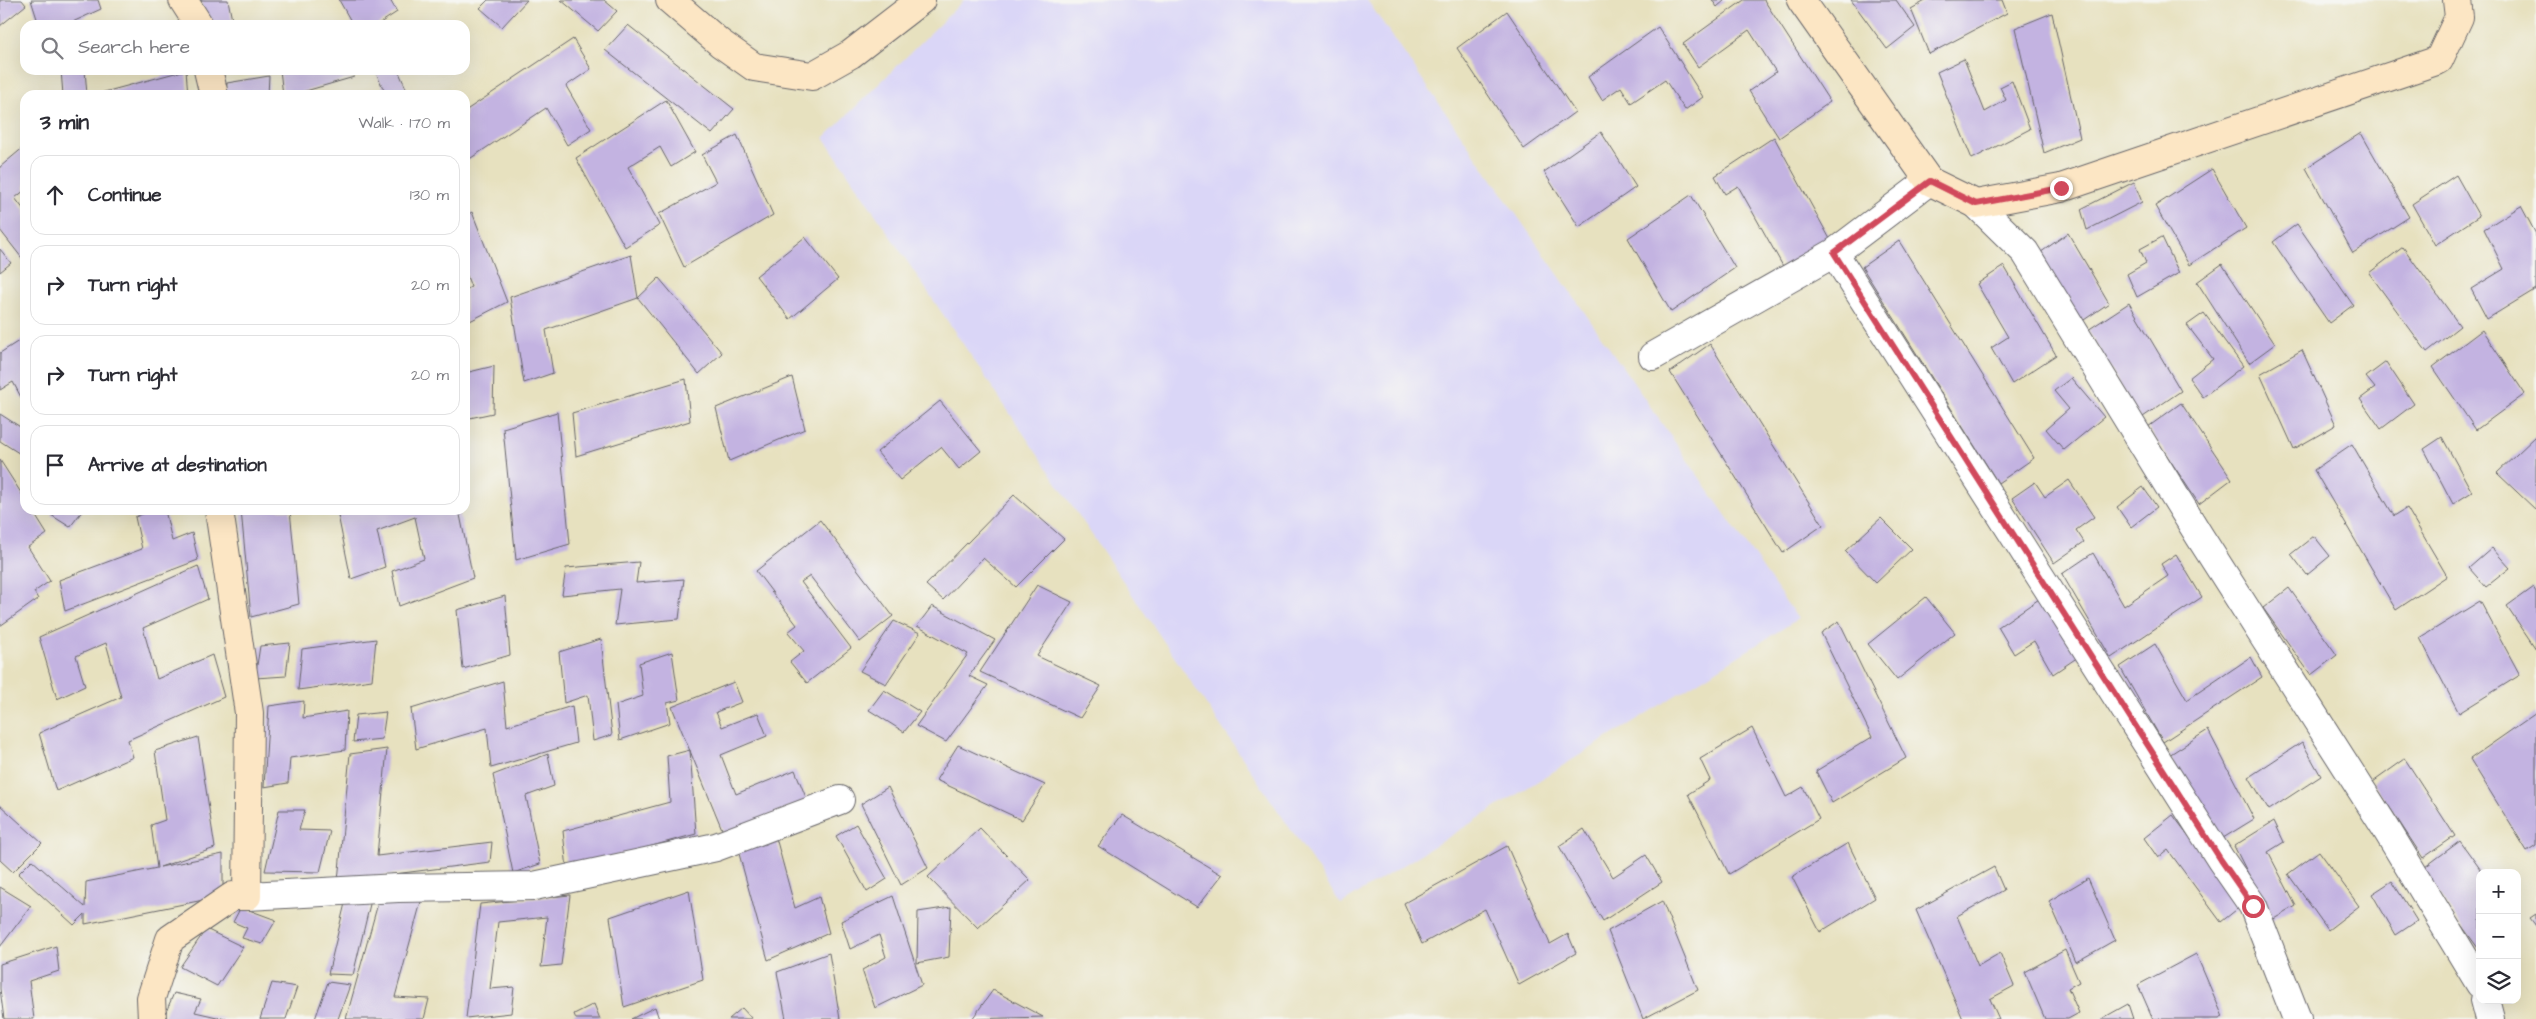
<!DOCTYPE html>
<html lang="en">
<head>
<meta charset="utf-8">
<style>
	:root { --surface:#fff; --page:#f2f2f3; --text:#2b2b33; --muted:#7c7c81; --line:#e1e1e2 }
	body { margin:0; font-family:"Architects Daughter",sans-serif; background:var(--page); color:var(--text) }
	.controls { position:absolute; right:15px; bottom:15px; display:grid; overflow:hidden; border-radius:10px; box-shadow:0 5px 20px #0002 }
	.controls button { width:45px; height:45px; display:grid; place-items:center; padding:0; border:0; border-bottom:1px solid var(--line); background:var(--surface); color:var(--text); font:25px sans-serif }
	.stop { position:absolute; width:15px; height:15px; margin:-11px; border:4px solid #d1495b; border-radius:50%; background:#fff }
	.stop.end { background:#d1495b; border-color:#fff; box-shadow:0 1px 5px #0008 }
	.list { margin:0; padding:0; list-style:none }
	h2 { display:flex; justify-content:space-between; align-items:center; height:65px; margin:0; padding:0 20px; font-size:21px }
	h2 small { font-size:16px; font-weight:400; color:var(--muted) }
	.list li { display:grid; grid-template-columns:32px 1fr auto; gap:15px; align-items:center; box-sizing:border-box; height:80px; margin:0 10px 10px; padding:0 10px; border:1px solid var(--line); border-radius:15px }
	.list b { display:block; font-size:19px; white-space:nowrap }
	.list em { font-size:16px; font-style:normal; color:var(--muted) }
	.icon { flex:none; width:28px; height:28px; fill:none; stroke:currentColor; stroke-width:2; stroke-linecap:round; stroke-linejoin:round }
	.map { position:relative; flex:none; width:2536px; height:1019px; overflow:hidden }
	.search { position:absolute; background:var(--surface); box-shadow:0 5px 20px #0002; left:20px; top:20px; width:450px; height:55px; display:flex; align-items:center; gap:12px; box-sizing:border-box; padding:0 18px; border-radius:15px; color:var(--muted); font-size:19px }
	.panel { position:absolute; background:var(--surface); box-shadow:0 5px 20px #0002; left:20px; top:90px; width:450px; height:425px; border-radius:15px }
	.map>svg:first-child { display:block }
	.built { fill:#dad6f7 }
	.building { fill:#c3b3e1 }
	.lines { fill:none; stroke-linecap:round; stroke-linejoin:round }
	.street-casing { stroke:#676569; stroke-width:30 }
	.secondary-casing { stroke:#676569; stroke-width:30 }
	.street { stroke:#fff; stroke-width:28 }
	.secondary { stroke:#fce6c4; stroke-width:28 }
	.route { stroke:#d1495b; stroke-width:6 }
</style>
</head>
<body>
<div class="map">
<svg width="2536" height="1019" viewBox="0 0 2536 1019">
	<rect width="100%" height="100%" fill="#f6f6f2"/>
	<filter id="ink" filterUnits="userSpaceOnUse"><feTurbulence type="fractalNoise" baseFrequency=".02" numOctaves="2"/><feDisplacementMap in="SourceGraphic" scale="10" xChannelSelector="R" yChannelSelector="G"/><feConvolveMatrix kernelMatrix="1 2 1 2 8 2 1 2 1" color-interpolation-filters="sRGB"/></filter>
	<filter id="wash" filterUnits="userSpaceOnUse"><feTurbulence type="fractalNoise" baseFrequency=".0096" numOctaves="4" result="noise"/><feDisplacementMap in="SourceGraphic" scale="20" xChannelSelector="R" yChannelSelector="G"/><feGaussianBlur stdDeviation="1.12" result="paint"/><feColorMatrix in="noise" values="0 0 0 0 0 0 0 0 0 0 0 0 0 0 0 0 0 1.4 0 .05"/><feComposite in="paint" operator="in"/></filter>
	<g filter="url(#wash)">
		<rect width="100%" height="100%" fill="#e7e1bf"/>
		<path class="built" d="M964,0H1367L1798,619L1341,904L824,138Z"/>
		<g id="blocks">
			<path class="building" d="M0,0H22L26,5L0,26Z
				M31,0H98L101,9L66,25H39Z
				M201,0H228L233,25H205Z
				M339,0H390L397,12L377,25H353Z
				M488,0H527L502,27L480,8Z
				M561,0H604L617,11L598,31Z
				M1712,0H1725L1717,7Z
				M1744,0H1764L1830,102L1779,138L1749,91L1776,72L1749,30L1698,67L1683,44Z
				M1851,0H1896L1915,27L1887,49Z
				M1927,0H2002L2007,13L1929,54L1911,9Z
				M1507,11L1575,112L1524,149L1457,48Z
				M2052,13L2080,138L2044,153L2015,28Z
				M628,25L734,109L712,134L605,50Z
				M1658,27L1703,97L1685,110L1665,80L1631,103L1621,87L1602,100L1588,77Z
				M573,39L591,69L566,86L591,129L567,145L546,108L465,162V111Z
				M1964,59L1985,112L2006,100L2000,87L2012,81L2030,129L1972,159L1937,72Z
				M61,70H85L87,95H63Z
				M186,70L188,95H97V94Z
				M280,70H353L354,77L292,95H283Z
				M375,70H398L409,95H386Z
				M269,76L268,95H226L227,83Z
				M666,100L695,152L671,167L660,147L628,167L660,225L625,247L576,158Z
				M1601,132L1636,187L1579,227L1544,172Z
				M2361,133L2409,217L2353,253L2306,168Z
				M737,135L773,215L684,267L659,214L716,182L702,155Z
				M1774,137L1830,239L1784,268L1738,186L1725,194L1715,176Z
				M25,146V190L15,198L25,211V262L0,230V167Z
				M2212,169L2246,228L2189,265L2155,206Z
				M2456,175L2479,216L2435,245L2412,204Z
				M2134,182L2142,202L2087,230L2081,209Z
				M1691,195L1735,268L1671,312L1628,238Z
				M2521,206L2536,234V289L2487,319L2471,289L2504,269L2484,229Z
				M472,212L507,302L466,323L465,290L471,287L465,271V216Z
				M2297,224L2353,305L2329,323L2273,242Z
				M2068,233L2109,303L2078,324L2037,255Z
				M805,237L838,279L790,319L756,276Z
				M2162,237L2179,273L2137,297L2127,274L2146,263L2140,249Z
				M1899,241L2034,458L1998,483L1862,267Z
				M2403,247L2460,326L2427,352L2369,273Z
				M0,249L11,263L0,272Z
				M631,255L638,298L659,278L722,353L699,374L638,298L546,330L553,373L524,383L510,297Z
				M2222,264L2275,344L2249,363L2197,282Z
				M2004,266L2056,355L2012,384L1991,348L2008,337L1977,284Z
				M2129,303L2181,391L2140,419L2088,330Z
				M2204,313L2243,366L2203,397L2189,378L2213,359L2187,325Z
				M2482,330L2525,394L2476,430L2433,367Z
				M25,337V397L22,399L13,382L0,390V353Z
				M1710,344L1823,525L1783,553L1670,372Z
				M2302,350L2336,425L2294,449L2260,374Z
				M2386,362L2414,404L2381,429L2360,399L2375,388L2366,377Z
				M494,366L493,413L465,419V373Z
				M792,377L805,429L729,461L716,408Z
				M2071,378L2104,417L2064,450L2046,429L2069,409L2054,391Z
				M686,379L690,421L576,456L572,413Z
				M940,401L981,451L959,469L941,447L900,480L877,452Z
				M2181,403L2232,479L2199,504L2148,427Z
				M557,412L570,544L516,560L503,428Z
				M0,414L25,430V457L0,441Z
				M2536,436V510L2497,473Z
				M2442,437L2472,492L2453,504L2424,449Z
				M2352,444L2394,516L2407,508L2447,576L2396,610L2314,470Z
				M0,460L25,499V510H32L47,534L28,547L50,581L34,592L38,599L0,626Z
				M2069,480L2094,517L2076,530L2084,542L2054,563L2012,498L2035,482L2045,497Z
				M2143,487L2157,507L2131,527L2117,507Z
				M1014,495L1064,539L1016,587L983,558L943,600L926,585Z
				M55,510H83L70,527L51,515Z
				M153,510H165L172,541L192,533L198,560L65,611L59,580L142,549L135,517Z
				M241,510H290L299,604L251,617Z
				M337,510H459L473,578L399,606L392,571L424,559L415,517L377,531L385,567L351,579Z
				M1881,518L1912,549L1876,583L1845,551Z
				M820,520L893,616L860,642L810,576L801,582L851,648L807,683L790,662L804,651L788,632L797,625L756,571Z
				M2314,536L2330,556L2307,575L2291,554Z
				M2492,548L2510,568L2486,587L2469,568Z
				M2093,553L2124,606L2168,576L2161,564L2176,554L2202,597L2111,658L2062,574Z
				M639,562L636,583L684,579L679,619L615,625L620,589L562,595L566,568Z
				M198,566L208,599L143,628L157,679L212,655L224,697L128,740L133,757L56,791L39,733L121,697L106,643L76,656L85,686L57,699L39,637Z
				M1037,585L1072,602L1037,656L1101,686L1080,718L980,672Z
				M2533,587L2536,592V649L2507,606Z
				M2289,588L2337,655L2311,675L2263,608Z
				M2045,595L2081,655L2053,674L2034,641L2014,654L1998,627Z
				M505,596L510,655L463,669L457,610Z
				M1926,597L1955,633L1897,680L1868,644Z
				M2480,601L2520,675L2459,713L2420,638Z
				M932,606L995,640L969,676L988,685L946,742L916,726L968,654L917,626Z
				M894,621L920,633L886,684L860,671Z
				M1839,621L1906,758L1832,803L1816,771L1872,737L1821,633Z
				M376,639L372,680L298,690L302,649Z
				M601,639L612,735L593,741L588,695L564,703L559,652Z
				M290,643L286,676L255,678L260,646Z
				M2155,644L2187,700L2251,657L2262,677L2163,742L2120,667Z
				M672,652L679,700L667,703L670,723L620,740L616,705L643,696L639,663Z
				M503,681L507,726L572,706L576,743L491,768L487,728L416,749L411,709Z
				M734,682L742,702L716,712L722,727L758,713L767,736L721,755L736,794L795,770L807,800L724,834L672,707Z
				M884,690L920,712L904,732L869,710Z
				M304,701L303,718L347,711L345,750L290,758L288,783L264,787L269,706Z
				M386,712L382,739L353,742L356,715Z
				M2536,713V845L2527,851L2470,759Z
				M1752,728L1786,797L1803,787L1819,819L1729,874L1688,794L1710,780L1700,759Z
				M2208,730L2254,819L2215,843L2169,755Z
				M198,737L215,848L160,867L223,854V896L85,924V914L74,925L18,874L32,860L85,907L86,882L157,868L151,825L165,820L155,751Z
				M2302,742L2321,776L2269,810L2249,777Z
				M958,745L1045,785L1022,820L936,780Z
				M387,749L377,856L492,842L490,862L338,881L350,754Z
				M690,750L696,834L567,869L563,831L670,802L667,756Z
				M548,754L554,786L526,796L540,864L513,873L493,775Z
				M2405,759L2455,836L2423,858L2373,782Z
				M888,787L928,868L901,885L861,804Z
				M0,805L42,843L13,872L0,860Z
				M279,810H305L299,830L330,831L320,872L265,871Z
				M1122,815L1222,875L1197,907L1098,846Z
				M2173,815L2241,906L2221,922L2168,850L2158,858L2144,838Z
				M2274,821L2284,842L2268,852L2296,906L2272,920L2234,846Z
				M856,824L887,879L867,892L836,836Z
				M980,828L1030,880L978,928L928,877Z
				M1584,829L1613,877L1646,855L1662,882L1603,921L1559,846Z
				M775,834L795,908L819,897L829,933L768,960L738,850Z
				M2460,841L2483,873H2480V946L2478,948L2421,870Z
				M1848,843L1875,898L1820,932L1792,877Z
				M1507,846L1550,944L1568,934L1576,953L1519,985L1485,909L1422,944L1404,903Z
				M2319,851L2359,906L2328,930L2288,874Z
				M1994,867L2004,890L1957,916L1978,966L2000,953L2014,986L1990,999L1999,1019H1963L1916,910Z
				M2088,878L2115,940L2076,962L2049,901Z
				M2392,881L2417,921L2396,935L2372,894Z
				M0,887L31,906L0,947Z
				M689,890L703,980L624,1007L610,917Z
				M570,895L561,965L541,967L547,917L498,922L490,989L514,987L511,1013L466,1018L480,904Z
				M380,896L422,898L395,997L429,999L424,1019H346Z
				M893,896L922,985L875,1008L862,970L886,957L879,935L850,949L841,921Z
				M346,899L371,900L353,975L328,974Z
				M1662,901L1698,990L1643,1019L1608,931Z
				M241,907L276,920L262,944L242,938L247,928L233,922Z
				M951,907L949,957L917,963L918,912Z
				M2536,914V926L2530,918Z
				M206,929L243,947L217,986L180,967Z
				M56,946L59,971L29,981L34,1019H4L0,989V964Z
				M2065,950L2079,982L2068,988L2079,1013L2068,1019H2045L2025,972Z
				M829,953L840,1019H786L777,972Z
				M2196,954L2223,1017L2219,1019H2153L2138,985Z
				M328,982L350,985L338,1019H315Z
				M272,983L297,987L286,1019H260Z
				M993,990L1043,1017L972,1019Z
				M174,993L201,999L195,1012L226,1019H163Z
				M594,1004L600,1019H576L574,1014Z
				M2128,1004L2133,1019H2103V1018Z
				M655,1007L659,1019H631Z
				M742,1008L752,1019H729Z"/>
		</g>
	</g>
	<g filter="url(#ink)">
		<use href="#blocks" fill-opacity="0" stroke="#676569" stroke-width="1"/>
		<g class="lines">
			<g class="street-casing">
				<path id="street" d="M1929,181L1834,253L2221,860L2253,906L2297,1019
					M1976,204L2025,252L2200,537L2385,827L2480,984
					M1653,356L1834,253
					M247,896L398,888L534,886L716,847L840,800
					M2485,1000L2490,1019"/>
			</g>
			<g class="secondary-casing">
				<path id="secondary" d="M183,0L199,25
					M670,0L720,43L754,67L812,76L851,54L921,0
					M1801,0L1929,181L1976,204L2061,188L2439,60L2459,17L2457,0
					M208,70L214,95
					M152,1019L151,998L170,939L233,896H247L249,713L219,510"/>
			</g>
			<use href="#street" class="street"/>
			<use href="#secondary" class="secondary"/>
		</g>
	</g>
	<g class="lines" filter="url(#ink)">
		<path class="route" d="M2061,188L1976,204L1930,181L1834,253L2221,860L2253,906"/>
	</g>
</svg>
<div class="controls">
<button>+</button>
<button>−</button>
<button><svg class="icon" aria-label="layers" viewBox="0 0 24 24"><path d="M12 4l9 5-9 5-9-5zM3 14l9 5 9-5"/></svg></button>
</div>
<div class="stop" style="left:2253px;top:906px"></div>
<div class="stop end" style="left:2061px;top:188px"></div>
<div class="search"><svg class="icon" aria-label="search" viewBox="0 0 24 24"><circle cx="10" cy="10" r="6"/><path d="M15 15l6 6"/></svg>Search here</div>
<section class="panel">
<h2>3 min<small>Walk · 170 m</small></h2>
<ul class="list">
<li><svg class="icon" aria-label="ahead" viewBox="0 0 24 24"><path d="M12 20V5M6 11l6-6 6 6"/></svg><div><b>Continue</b></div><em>130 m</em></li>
<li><svg class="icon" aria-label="right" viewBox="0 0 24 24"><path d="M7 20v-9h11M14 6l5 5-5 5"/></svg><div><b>Turn right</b></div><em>20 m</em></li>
<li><svg class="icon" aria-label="right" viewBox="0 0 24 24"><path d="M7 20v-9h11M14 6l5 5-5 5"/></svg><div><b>Turn right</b></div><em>20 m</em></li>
<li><svg class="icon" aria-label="arrive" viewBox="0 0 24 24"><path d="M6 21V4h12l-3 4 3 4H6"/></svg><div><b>Arrive at destination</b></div></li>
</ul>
</section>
</div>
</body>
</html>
